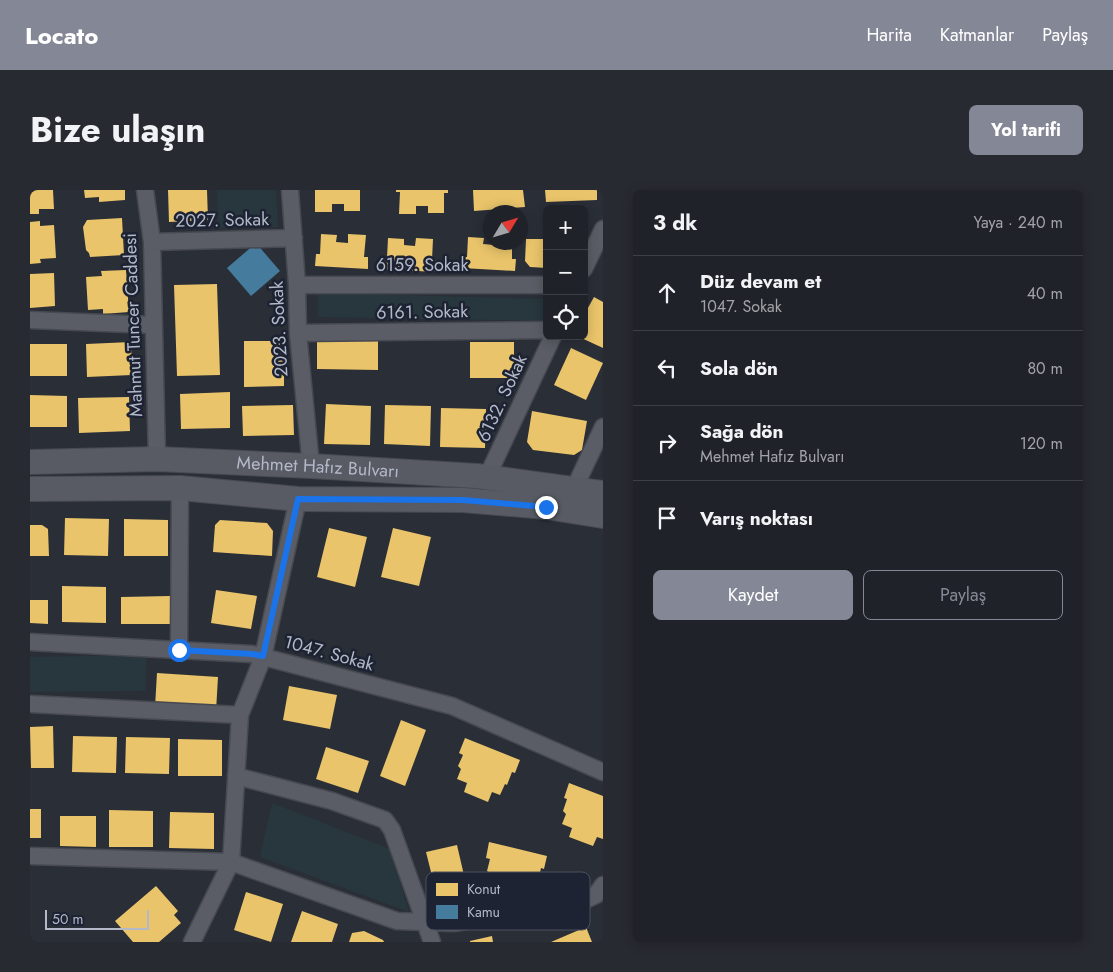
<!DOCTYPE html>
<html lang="tr">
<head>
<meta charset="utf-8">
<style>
	:root { --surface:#202229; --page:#282a31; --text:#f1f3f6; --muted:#a2a4a8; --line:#3d3f46; --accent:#848896 }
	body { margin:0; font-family:Jost,sans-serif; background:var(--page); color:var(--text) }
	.controls { position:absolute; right:15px; top:15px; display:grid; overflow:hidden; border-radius:8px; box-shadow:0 2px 12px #0003 }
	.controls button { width:45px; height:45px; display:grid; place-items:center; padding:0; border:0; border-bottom:1px solid var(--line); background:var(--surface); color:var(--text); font:25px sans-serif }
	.compass { position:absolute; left:453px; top:15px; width:45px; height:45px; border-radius:50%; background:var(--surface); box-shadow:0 2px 12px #0003; rotate:52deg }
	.scale { position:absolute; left:15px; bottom:12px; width:104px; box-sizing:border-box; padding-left:5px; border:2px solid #b4b9c9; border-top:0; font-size:14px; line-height:18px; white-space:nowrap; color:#b4b9c9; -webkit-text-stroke:4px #1d2332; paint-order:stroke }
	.stop { position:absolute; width:15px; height:15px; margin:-11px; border:4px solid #1a73e8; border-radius:50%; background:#fff }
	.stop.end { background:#1a73e8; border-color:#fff; box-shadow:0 1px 5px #0008 }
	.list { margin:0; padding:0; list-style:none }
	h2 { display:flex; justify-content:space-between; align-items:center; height:65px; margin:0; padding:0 20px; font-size:21px }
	h2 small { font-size:16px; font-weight:400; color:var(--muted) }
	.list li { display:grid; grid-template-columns:32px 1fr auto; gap:15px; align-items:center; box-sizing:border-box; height:75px; padding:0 20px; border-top:1px solid var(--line) }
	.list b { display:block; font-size:19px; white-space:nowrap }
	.list p { margin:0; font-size:16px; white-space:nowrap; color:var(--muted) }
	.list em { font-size:16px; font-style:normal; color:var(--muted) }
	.actions { display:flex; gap:10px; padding:15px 20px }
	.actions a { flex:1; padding:11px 0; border:1px solid var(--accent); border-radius:8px; text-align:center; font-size:18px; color:var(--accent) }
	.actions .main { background:var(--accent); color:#fff }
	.icon { flex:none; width:28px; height:28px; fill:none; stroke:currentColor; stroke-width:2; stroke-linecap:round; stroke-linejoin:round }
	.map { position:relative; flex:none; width:573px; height:752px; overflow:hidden; border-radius:8px }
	header { display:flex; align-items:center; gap:30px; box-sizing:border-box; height:70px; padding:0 25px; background:var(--accent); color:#fff }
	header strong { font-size:24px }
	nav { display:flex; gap:28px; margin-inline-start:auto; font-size:18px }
	.intro { display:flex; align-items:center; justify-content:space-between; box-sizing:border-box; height:120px; padding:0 30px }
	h1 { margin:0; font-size:35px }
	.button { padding:12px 22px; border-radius:8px; background:var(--accent); color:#fff; font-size:18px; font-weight:700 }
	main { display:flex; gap:30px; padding:0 30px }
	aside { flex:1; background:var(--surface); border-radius:8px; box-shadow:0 2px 12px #0003 }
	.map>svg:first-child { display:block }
	.green { fill:#27373d }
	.homes { fill:#e9c46a }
	.public { fill:#457b9d }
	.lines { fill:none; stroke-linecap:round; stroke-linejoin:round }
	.street-casing { stroke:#464950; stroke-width:19 }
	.secondary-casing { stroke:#464950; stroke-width:26 }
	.street { stroke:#5a5d65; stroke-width:16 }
	.secondary { stroke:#585b64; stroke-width:24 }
	.route { stroke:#1a73e8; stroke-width:6 }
	.labels { text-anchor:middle; stroke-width:5; stroke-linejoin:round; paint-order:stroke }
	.street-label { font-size:18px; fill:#b4b9c9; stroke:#1d2332 }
	.key { fill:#1d2332; stroke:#4a505f; stroke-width:1 }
	.key-label { font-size:14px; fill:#b4b9c9 }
</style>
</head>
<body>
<header>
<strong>Locato</strong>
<nav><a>Harita</a><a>Katmanlar</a><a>Paylaş</a></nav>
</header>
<div class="intro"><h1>Bize ulaşın</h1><a class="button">Yol tarifi</a></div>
<main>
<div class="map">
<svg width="573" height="752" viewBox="0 0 573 752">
	<rect width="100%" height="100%" fill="#2a2e37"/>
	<path class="green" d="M187,0H246L248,37L188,38Z
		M288,103L517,109V131L288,127Z
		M116,465V501L0,502V467Z
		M242,613L360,659L379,722L230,667Z"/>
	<path class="homes" d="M0,0H23L24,19H9V24H0Z
		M54,0H95V10L69,12V7L55,8Z
		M138,0H177L178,30L139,32Z
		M285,0H330V21H314V14H302V22H285Z
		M366,0H418V3H414V23H398V16H386V24H369L370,2H366Z
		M443,0H493L495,17L444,21Z
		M515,0H567V10L516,12Z
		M92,28L94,65L60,67L59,63L56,60L53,37L57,30Z
		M10,31V36L24,35L26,68L10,69L11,73L0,74V32Z
		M291,44L307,45L306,52L318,53V44L336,45L334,67H338V79L285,76L286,64H290Z
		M438,47L454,48L453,54L465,55V52H482V69H486L485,81L432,78L433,67H437Z
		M358,48L374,49V55L385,56L386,48L403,49L402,70H406L405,82L352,79L353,68H357Z
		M496,49H517V78L500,77L495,71Z
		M96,80L99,122L73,124V119L58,120L56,87L72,86L71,81Z
		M24,83L25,116L0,118V84Z
		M187,94L190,185L147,186L144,95Z
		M564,107L573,112V158L547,146H554V125Z
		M287,150L348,151V180L287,179Z
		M214,151H254V196L214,197Z
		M101,152L102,185L57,187L56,154Z
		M440,152H484V188H440Z
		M0,154H37V186H0Z
		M541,158L573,173L556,210L524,195Z
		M200,202V238L151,239L150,204Z
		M0,205L37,206V237H0Z
		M99,207L100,241L49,243L48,208Z
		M296,214L341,216L340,255L294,254Z
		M263,215L264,245L213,246L212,216Z
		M355,215L401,216L400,256L354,254Z
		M411,218L456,219L455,258L410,257Z
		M502,221L557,231L552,260L544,265L503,260L497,252Z
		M35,328L79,329L78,366L34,365Z
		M94,329L138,330V366H94Z
		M190,330L237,333L243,341L242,366L183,362L185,335Z
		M0,335H12L18,339L19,366H0Z
		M299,338L337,347L325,397L287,387Z
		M363,338L401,347L389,396L351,387Z
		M32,396L76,397V433L32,432Z
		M186,400L227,406L221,439L181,433Z
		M140,406V434H91V407Z
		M0,410H18V434L0,433Z
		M127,483L188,487L186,521L125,517Z
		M259,496L307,505L300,539L253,530Z
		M371,530L396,540L375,596L350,586Z
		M23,536L24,578H1L0,537Z
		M43,546L87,547L86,583L42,582Z
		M96,547L140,548L139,584L95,583Z
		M435,548L490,570L485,583L482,582L477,595L475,594L470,605L462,602L458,612L434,602L437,593L427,589L431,579L428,576L433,565L429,563Z
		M148,549L192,550V586H148Z
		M296,557L339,571L328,603L286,589Z
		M539,593L573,606V649L567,647L563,656L539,647L542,638L532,634L536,624L533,621L537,609L534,608Z
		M0,619H11V648H0Z
		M79,620L123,621V657H79Z
		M140,622L184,623V659L139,658Z
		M30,626H66V657L30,656Z
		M459,652L517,666L514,679L511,678L508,692L505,691L502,703L494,701L492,712L466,706L469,696L458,694L460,683L457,681L460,669L456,668Z
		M427,655L439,707L409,714L396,662Z
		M126,696L148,721L144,725L151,733L129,752H103L85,731Z
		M216,702L253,714L241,752L204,740Z
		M272,721L308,734L302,752H261Z
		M556,737L562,752H521Z
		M334,741L353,750L354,752H319L322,743Z
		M462,746L463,752H440V751Z"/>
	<path class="public" d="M226,53L250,81L221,106L197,78Z"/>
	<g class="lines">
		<g class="street-casing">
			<path id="street" d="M115,0L122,52L127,269
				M260,0L267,95L268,143L281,276
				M122,52L264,48
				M554,79L573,39
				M267,95H517
				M0,130L123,135
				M268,143L517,140
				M457,287L523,146
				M544,299L573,237
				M0,452L222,464L422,516L573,582
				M149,460L150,298
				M0,514L210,525
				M206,586L302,611L355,630L362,640L402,752
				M0,666L201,672L367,731L423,733L547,714L566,705L573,695
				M162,752L201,672L210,525L233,467L268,309"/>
		</g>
		<g class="secondary-casing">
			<g id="secondary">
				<path id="s1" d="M0,272L127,269L281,276L447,286L573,303"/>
				<path d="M0,299L150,298L268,309L433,310L516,317L573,326"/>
			</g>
		</g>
		<use href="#street" class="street"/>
		<use href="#secondary" class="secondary"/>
	</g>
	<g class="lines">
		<path class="route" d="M149,460L222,464L233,466L268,309L433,310L516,317"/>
	</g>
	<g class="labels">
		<g class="street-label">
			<text transform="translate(192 30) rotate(-1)" y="6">2027. Sokak</text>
			<text x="392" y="81">6159. Sokak</text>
			<text transform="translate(392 122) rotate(-1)" y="6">6161. Sokak</text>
			<text transform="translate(103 135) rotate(-92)" y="6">Mahmut Tuncer Caddesi</text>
			<text transform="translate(249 139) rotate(-93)" y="6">2023. Sokak</text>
			<text transform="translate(472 208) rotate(-65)" y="6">6132. Sokak</text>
			<text dy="6" stroke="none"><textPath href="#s1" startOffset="288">Mehmet Hafız Bulvarı</textPath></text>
			<text transform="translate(299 463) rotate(15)" y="6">1047. Sokak</text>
		</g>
	</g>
	<rect x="396" y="682" width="164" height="58" rx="8" class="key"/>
	<rect x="406" y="693" width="22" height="13" fill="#e9c46a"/>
	<rect x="406" y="715" width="22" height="14" fill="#457b9d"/>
	<g class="key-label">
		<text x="437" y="704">Konut</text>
		<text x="437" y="727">Kamu</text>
	</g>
</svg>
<div class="controls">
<button>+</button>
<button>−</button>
<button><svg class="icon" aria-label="locate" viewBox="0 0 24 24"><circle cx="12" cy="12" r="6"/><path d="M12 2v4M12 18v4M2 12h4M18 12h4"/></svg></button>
</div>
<svg class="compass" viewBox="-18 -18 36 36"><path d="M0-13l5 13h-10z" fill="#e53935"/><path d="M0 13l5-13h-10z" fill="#a2a4a8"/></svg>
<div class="scale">50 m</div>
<div class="stop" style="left:149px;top:460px"></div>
<div class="stop end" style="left:516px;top:317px"></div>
</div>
<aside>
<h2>3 dk<small>Yaya · 240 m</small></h2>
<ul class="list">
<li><svg class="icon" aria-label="ahead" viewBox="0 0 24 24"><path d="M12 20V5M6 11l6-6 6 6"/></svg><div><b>Düz devam et</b><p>1047. Sokak</p></div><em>40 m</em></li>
<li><svg class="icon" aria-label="left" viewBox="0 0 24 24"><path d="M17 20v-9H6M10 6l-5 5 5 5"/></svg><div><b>Sola dön</b></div><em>80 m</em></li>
<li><svg class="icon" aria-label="right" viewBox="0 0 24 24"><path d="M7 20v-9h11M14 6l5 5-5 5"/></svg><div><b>Sağa dön</b><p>Mehmet Hafız Bulvarı</p></div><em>120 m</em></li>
<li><svg class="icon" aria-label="arrive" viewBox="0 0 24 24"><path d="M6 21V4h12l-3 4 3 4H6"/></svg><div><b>Varış noktası</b></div></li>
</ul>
<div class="actions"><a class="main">Kaydet</a><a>Paylaş</a></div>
</aside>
</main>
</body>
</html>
